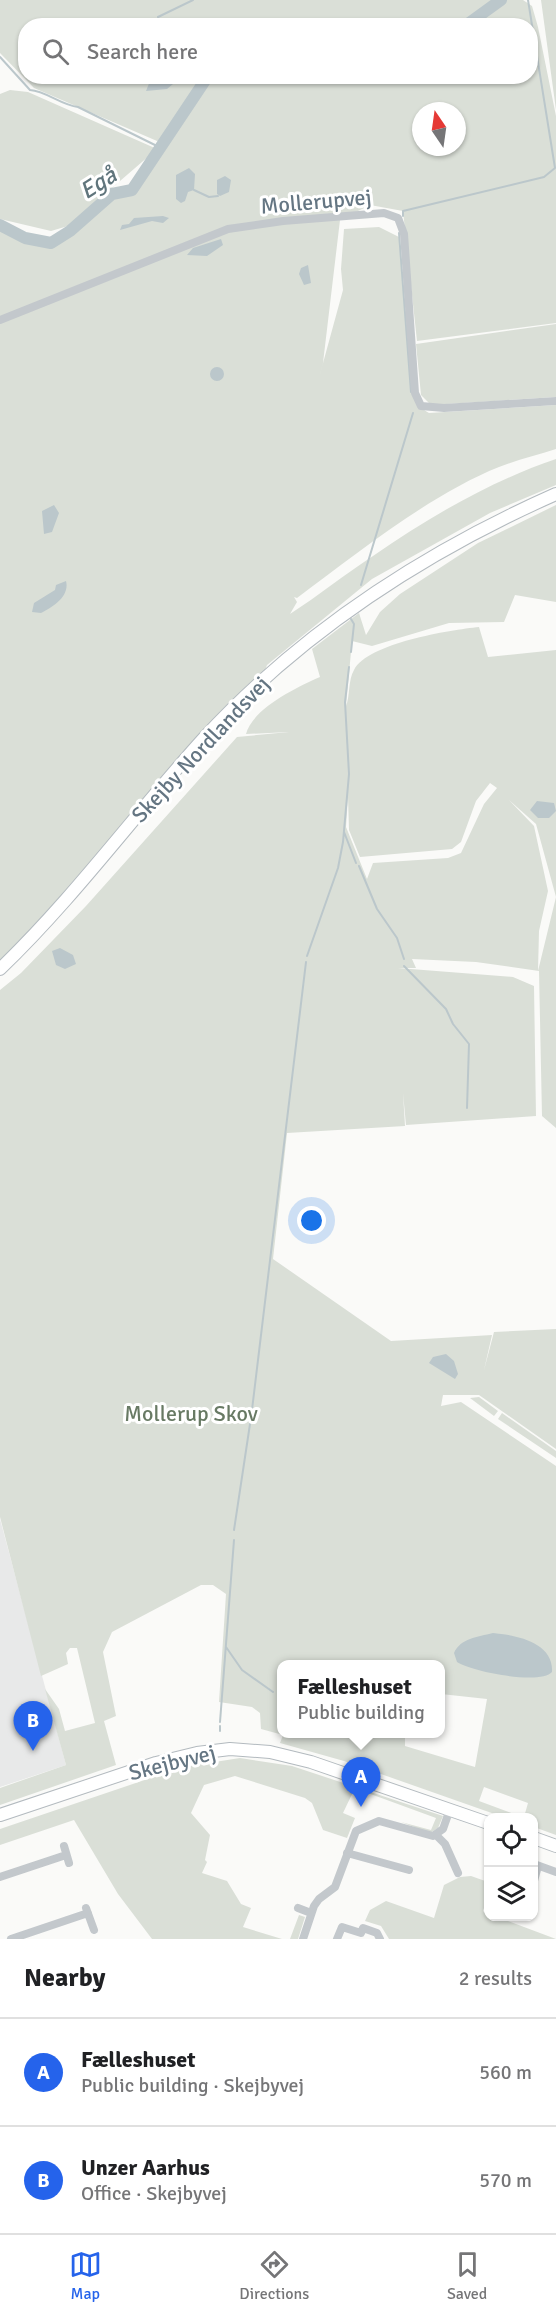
<!DOCTYPE html>
<html lang="en">
<head>
<meta charset="utf-8">
<style>
	:root { --surface:#fff; --page:#f6f6f6; --text:#202124; --muted:#757577; --line:#e0e0e0; --accent:#2563eb }
	body { margin:0; font-family:Signika,sans-serif; background:var(--page); color:var(--text) }
	.controls { position:absolute; right:18px; bottom:18px; display:grid; overflow:hidden; border-radius:12px; box-shadow:0 2px 4px #0004 }
	.controls button { width:54px; height:54px; display:grid; place-items:center; padding:0; border:0; border-bottom:2px solid var(--line); background:var(--surface); color:var(--text); font:30px sans-serif }
	.compass { position:absolute; left:412px; top:102px; width:54px; height:54px; border-radius:50%; background:var(--surface); box-shadow:0 2px 4px #0004; rotate:347deg }
	.you { position:absolute; left:312px; top:1221px; width:21px; height:21px; margin:-15px; border:4px solid #fff; border-radius:50%; background:#1a73e8; box-shadow:0 0 0 9px #1a73e833 }
	.badge { display:grid; place-items:center; width:39px; height:39px; border-radius:50%; background:var(--accent); color:#fff; font-size:20px; font-weight:700 }
	.pin { position:absolute; translate:-50% -50px; filter:drop-shadow(0 2px 3px #0008) }
	.pin::after { content:''; position:absolute; top:32px; width:21px; height:18px; background:inherit; clip-path:polygon(0 0,100% 0,50% 100%) }
	.popup { position:absolute; left:277px; top:1660px; width:168px; height:78px; box-sizing:border-box; display:grid; place-content:center; border-radius:12px; background:var(--surface); filter:drop-shadow(0 2px 4px #0005); font-size:20px; white-space:nowrap; color:var(--muted) }
	.popup b { font-size:22px; color:var(--text) }
	.popup::after { content:''; position:absolute; left:50%; top:100%; margin-left:-12px; border:12px solid transparent; border-top-color:var(--surface) }
	.list { margin:0; padding:0; list-style:none }
	h2 { display:flex; justify-content:space-between; align-items:center; height:78px; margin:0; padding:0 24px; font-size:26px }
	h2 small { font-size:20px; font-weight:400; color:var(--muted) }
	.list li { display:grid; grid-template-columns:39px 1fr auto; gap:18px; align-items:center; box-sizing:border-box; height:108px; padding:0 24px; border-top:2px solid var(--line) }
	.list b { display:block; font-size:22px; white-space:nowrap }
	.list p { margin:0; font-size:20px; white-space:nowrap; color:var(--muted) }
	.list em { font-size:20px; font-style:normal; color:var(--muted) }
	.icon { flex:none; width:33px; height:33px; fill:none; stroke:currentColor; stroke-width:2; stroke-linecap:round; stroke-linejoin:round }
	.map { position:relative; flex:none; width:556px; height:1939px; overflow:hidden }
	.search { position:absolute; background:var(--surface); box-shadow:0 2px 4px #0004; left:18px; right:18px; top:18px; height:66px; display:flex; align-items:center; gap:15px; box-sizing:border-box; padding:0 21px; border-radius:24px; color:var(--muted); font-size:22px }
	.sheet { height:294px; background:var(--surface) }
	nav { display:flex; justify-content:space-around; align-items:center; box-sizing:border-box; height:84px; border-top:2px solid var(--line); background:var(--surface); font-size:16px; color:var(--muted) }
	nav a { display:grid; justify-items:center; gap:3px }
	nav .on { color:var(--accent) }
	.map>svg:first-child { display:block }
	.built { fill:#e8e9e9 }
	.green { fill:#dadfd7; fill-rule:evenodd }
	.water { fill:#bbc7cb }
	.lines { fill:none; stroke-linecap:round; stroke-linejoin:round }
	.stream { stroke:#bbc7cb; stroke-width:2 }
	.river { stroke:#bbc7cb; stroke-width:12 }
	.secondary-casing { stroke:#b3babf; stroke-width:14 }
	.street { stroke:#c3c8cc; stroke-width:8 }
	.secondary { stroke:#fff; stroke-width:12 }
	.labels { text-anchor:middle; stroke-width:6; stroke-linejoin:round; paint-order:stroke }
	.street-label { font-size:22px; fill:#657683; stroke:#fff }
	.park-label { font-size:22px; fill:#687a64; stroke:#fff }
	.water-label { font-size:24px; font-style:italic; fill:#60757c; stroke:#fff }
</style>
</head>
<body>
<div class="map">
<svg width="556" height="1939" viewBox="0 0 556 1939">
	<rect width="100%" height="100%" fill="#fafaf8"/>
	<path class="built" d="M0,1519L66,1765L0,1787Z"/>
	<path class="green" d="M0,0H523L532,6L538,27L556,116V323L417,341L403,211L370,205L340,220L323,363L314,396L343,290L341,269L344,229L379,227L399,237L410,381C413,396 415,405 429,413L556,405V449C537,455 517,460 499,467C431,494 356,554 297,598L294,597L297,602L290,614C318,596 345,574 373,556C429,517 491,481 556,459V485L490,513L372,579L267,665L264,673L67,893L0,963V225L25,238L51,242L70,231L112,194L136,186L164,144L34,88L0,53ZM26,26H530V76H26ZM421,111H457V147H421Z
		M541,0H556V110Z
		M10,90L28,92L157,149L68,226L51,231L0,219V94Z
		M556,324V397L431,405L421,395L416,344Z
		M556,505V602L515,595L504,622L449,623L372,646L352,641L346,706C350,697 348,680 354,670C368,643 450,630 479,627L488,657L556,650V1128L542,1116L539,971L476,962L412,959L416,968H398L513,977L534,986L536,1116L406,1125L403,1093L405,1126L287,1133L273,1259L391,1341L492,1335L484,1370L494,1332L556,1329V1449L479,1395H443L441,1406L461,1402L556,1466V1835L534,1827V1818L524,1817L528,1803L484,1787L479,1801L514,1814L513,1817H503L344,1761L280,1743L283,1735L261,1729L260,1713L252,1707L219,1702L226,1594L213,1585H201L112,1632L103,1652L116,1716L104,1721L116,1765L0,1805V1788L66,1765L45,1689L59,1709L65,1731L95,1723L77,1648H70L66,1653L68,1664L41,1676L0,1517V990L21,973L86,906L237,737L289,732L246,734C252,709 297,687 320,677L312,649L359,613L366,635L380,612L400,594L478,543ZM490,783L497,788L484,804L461,853L448,858L373,863L367,879L346,827L348,797L349,830L360,857L452,849L461,842L476,801ZM509,800L536,824L556,897L538,971L539,931L548,891L534,826ZM282,1664H440L441,1694L487,1699L475,1767L405,1746V1734H282Z
		M479,1397L498,1411L494,1416L470,1398Z
		M502,1413L556,1451V1458L498,1419Z
		M240,1758L292,1766L443,1816L438,1828L430,1833L401,1822L431,1830L436,1818L365,1792L361,1794L353,1792L343,1813L355,1818L347,1838L323,1830L312,1803L305,1798L235,1776L204,1785L191,1813L210,1835L205,1860L207,1862L202,1873L227,1881L241,1904L251,1908L243,1927L282,1939H152L118,1894L74,1820L0,1845V1829L183,1767Z
		M471,1876L488,1882V1896L483,1911L488,1916L497,1917L556,1939H389L381,1926L365,1921L370,1910L386,1901L434,1918L444,1885L460,1877Z
		M299,1915L305,1917L298,1939H290Z"/>
	<path class="water" d="M158,77H172L173,84L167,89L146,91L150,81Z
		M189,168L195,174L194,190L188,192L185,201L181,203L176,199V175Z
		M225,176L231,180L229,192L220,196L217,194V180Z
		M163,216L169,218L163,223L152,221L120,230L122,225L129,224L134,218Z
		M221,239L223,245L207,256L187,255L193,248Z
		M308,265L311,283L304,285L299,274L301,268Z
		M210 374a7 7 0 1 1 14 0a7 7 0 1 1-14 0Z
		M54,505L59,513L52,532L44,534L42,511Z
		M66,581C70,596 53,607 41,613L32,612L34,603L55,590L56,585Z
		M537,801L554,803L556,811L549,818H538L530,810Z
		M60,948L73,955L76,964L65,969L56,965L52,951Z
		M446,1354L454,1361L458,1374L455,1379L429,1363L433,1357Z
		M493,1633C515,1635 554,1642 552,1672C541,1685 472,1672 457,1662L454,1653C461,1638 477,1637 493,1633Z"/>
	<g class="lines">
		<path class="stream" d="M158,17L193,0
			M0,57L30,90C46,91 61,105 78,107L161,148
			M194,190L209,197L218,196
			M403,216V211L544,177L555,168L528,0
			M399,233L411,392
			M361,585L413,413
			M351,652L354,624L351,619
			M344,832L356,863
			M359,866L377,909L397,938L404,959
			M307,956L338,868L343,842L349,774L345,702L349,667
			M404,966L446,1009L453,1024L469,1044L467,1108
			M251,1418L306,962
			M234,1530L250,1424
			M226,1647L242,1670L273,1692
			M220,1722L234,1540
			M220,1731V1726"/>
		<path class="river" d="M465,26L501,0
			M0,225L25,238L51,243L70,231L112,194L132,190L208,76"/>
		<g class="secondary-casing">
			<path id="secondary" d="M0,969C74,898 135,814 204,738C302,632 425,552 556,494
				M0,1815L156,1763L197,1753L230,1749L270,1752L311,1762L488,1823
				M534,1838L556,1846"/>
		</g>
		<path class="street" d="M0,320L228,229L283,221L384,213L398,218L404,234L415,393L421,406L444,408L556,401
			M436,1835L445,1844L458,1873
			M64,1846L69,1863
			M347,1853L409,1870
			M534,1864L556,1872
			M0,1877L66,1855
			M534,1881L538,1866
			M86,1908L94,1930
			M298,1908L311,1913
			M11,1939L88,1913
			M303,1939L314,1906L319,1899L335,1887L356,1831L379,1821L433,1836L443,1829L450,1809
			M337,1939L342,1927L361,1933L363,1928L377,1933L380,1939"/>
		<use href="#secondary" class="secondary"/>
	</g>
	<g class="labels">
		<g class="street-label">
			<text transform="translate(316 201) rotate(-5)" y="8">Mollerupvej</text>
			<text transform="translate(200 749) rotate(-47)" y="8">Skejby Nordlandsvej</text>
			<text transform="translate(172 1762) rotate(-14)" y="8">Skejbyvej</text>
		</g>
		<g class="park-label">
			<text x="191" y="1421">Mollerup Skov</text>
		</g>
		<g class="water-label">
			<text transform="translate(98 183) rotate(-32)" y="8">Egå</text>
		</g>
	</g>
</svg>
<div class="controls">
<button><svg class="icon" aria-label="locate" viewBox="0 0 24 24"><circle cx="12" cy="12" r="6"/><path d="M12 2v4M12 18v4M2 12h4M18 12h4"/></svg></button>
<button><svg class="icon" aria-label="layers" viewBox="0 0 24 24"><path d="M12 4l9 5-9 5-9-5zM3 14l9 5 9-5"/></svg></button>
</div>
<svg class="compass" viewBox="-18 -18 36 36"><path d="M0-13l5 13h-10z" fill="#e53935"/><path d="M0 13l5-13h-10z" fill="#757577"/></svg>
<div class="you"></div>
<div class="pin badge" style="left:361px;top:1807px">A</div>
<div class="popup"><b>Fælleshuset</b>Public building</div>
<div class="pin badge" style="left:33px;top:1751px">B</div>
<div class="search"><svg class="icon" aria-label="search" viewBox="0 0 24 24"><circle cx="10" cy="10" r="6"/><path d="M15 15l6 6"/></svg>Search here</div>
</div>
<section class="sheet">
<h2>Nearby<small>2 results</small></h2>
<ul class="list">
<li><span class="badge">A</span><div><b>Fælleshuset</b><p>Public building · Skejbyvej</p></div><em>560 m</em></li>
<li><span class="badge">B</span><div><b>Unzer Aarhus</b><p>Office · Skejbyvej</p></div><em>570 m</em></li>
</ul>
</section>
<nav>
<a class="on"><svg class="icon" aria-label="map" viewBox="0 0 24 24"><path d="M3 6l6-2 6 2 6-2v14l-6 2-6-2-6 2zM9 4v14M15 6v14"/></svg>Map</a>
<a><svg class="icon" aria-label="directions" viewBox="0 0 24 24"><path d="M12 3l9 9-9 9-9-9zM9 14v-3h6M13 9l2 2-2 2"/></svg>Directions</a>
<a><svg class="icon" aria-label="saved" viewBox="0 0 24 24"><path d="M7 4h10v16l-5-4-5 4z"/></svg>Saved</a>
</nav>
</body>
</html>
